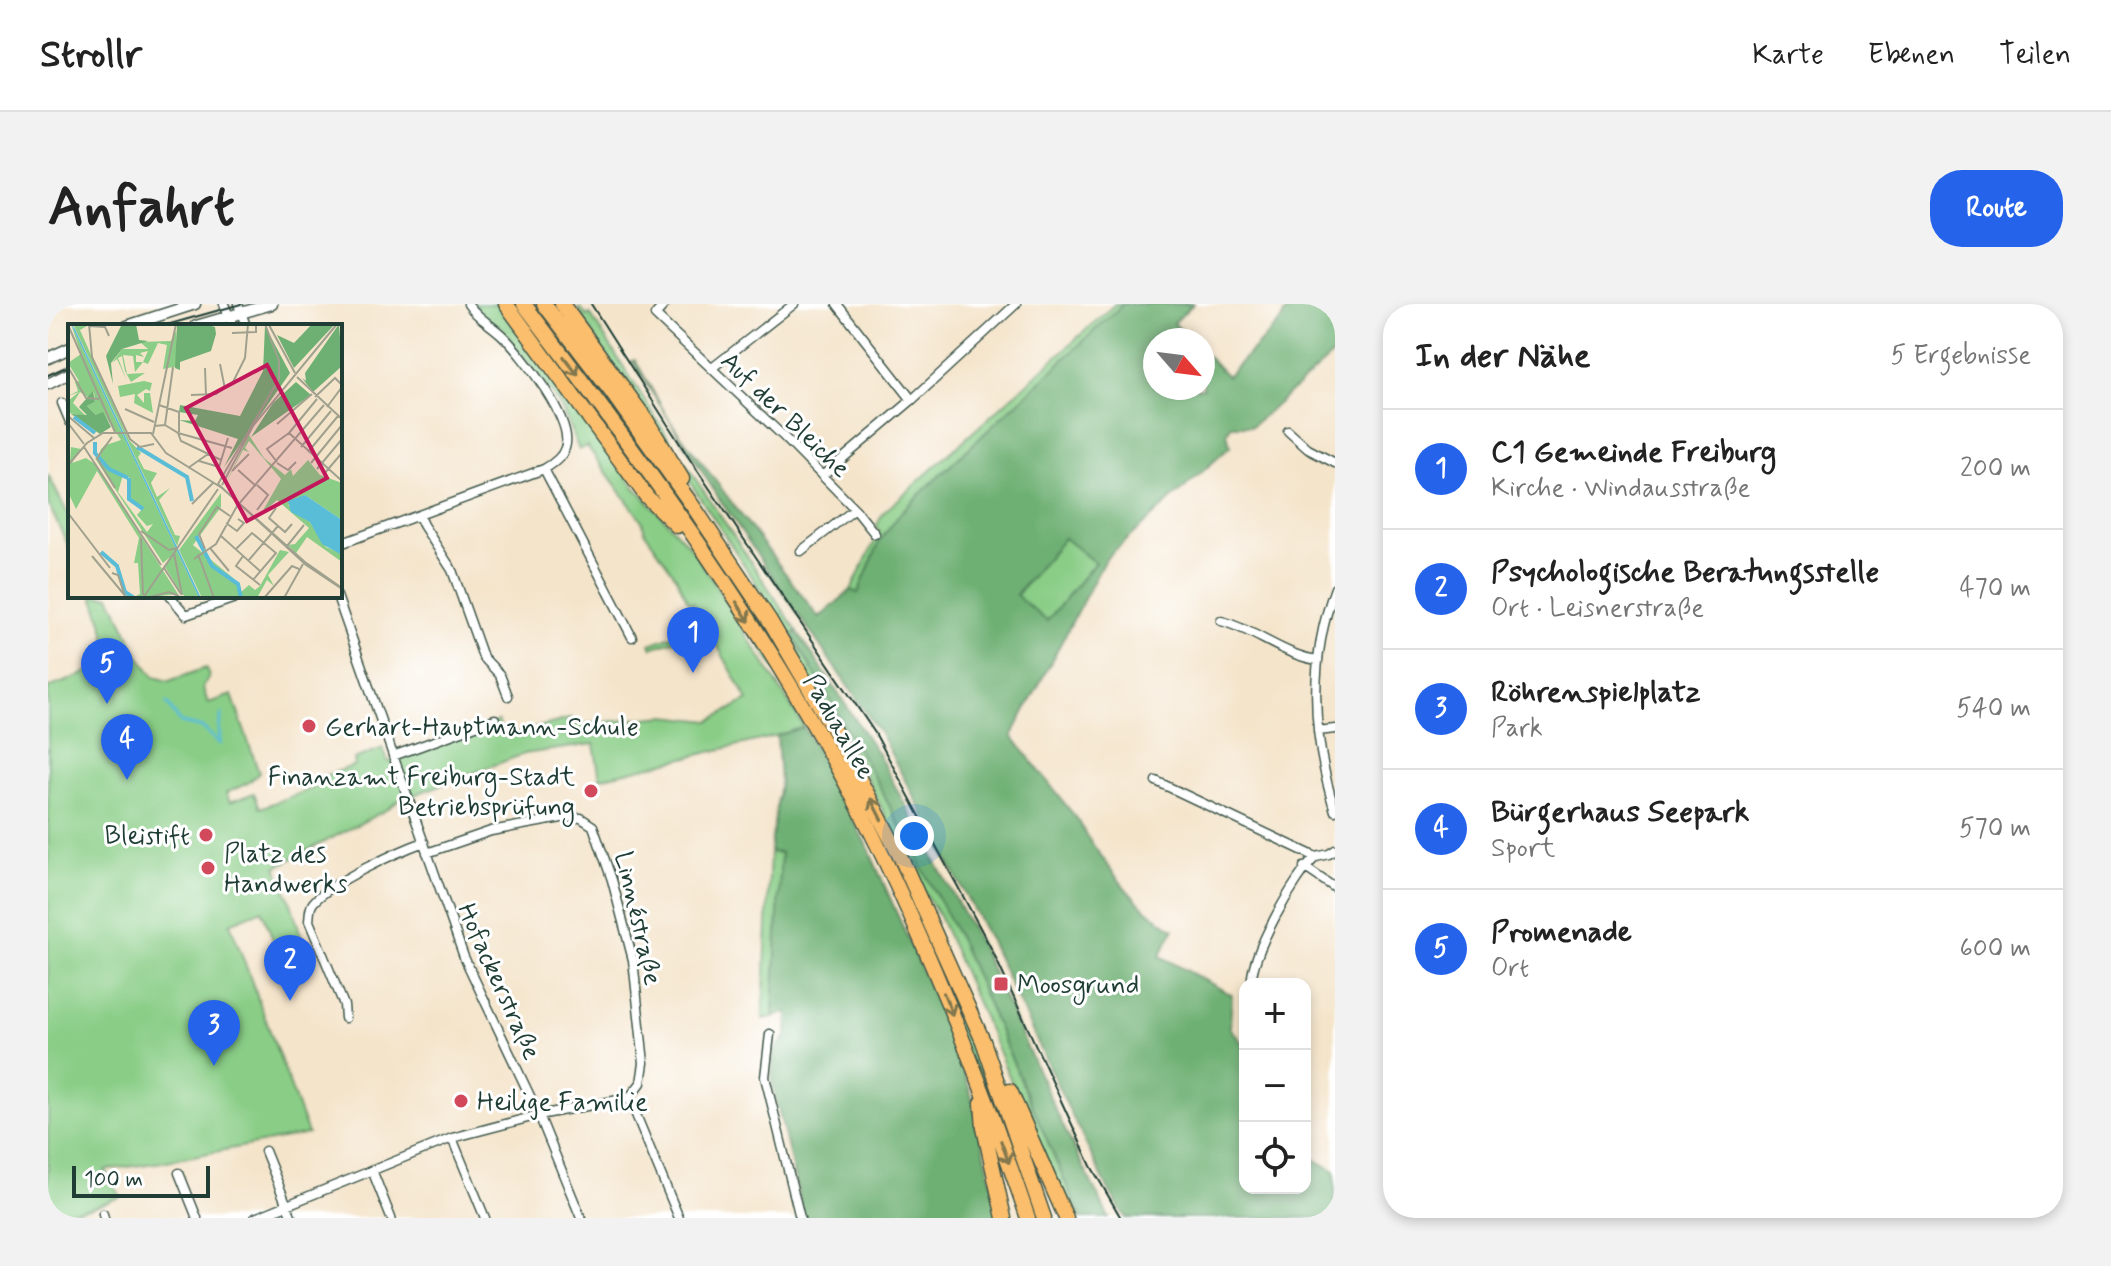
<!DOCTYPE html>
<html lang="de">
<head>
<meta charset="utf-8">
<style>
	:root { --surface:#fff; --page:#f2f2f2; --text:#222; --muted:#767676; --line:#e0e0e0; --accent:#2563eb }
	body { margin:0; font-family:Mynerve,sans-serif; background:var(--page); color:var(--text) }
	.controls { position:absolute; right:24px; bottom:24px; display:grid; overflow:hidden; border-radius:16px; box-shadow:0 4px 12px #0003 }
	.controls button { width:72px; height:72px; display:grid; place-items:center; padding:0; border:0; border-bottom:2px solid var(--line); background:var(--surface); color:var(--text); font:40px sans-serif }
	.compass { position:absolute; left:1095px; top:24px; width:72px; height:72px; border-radius:50%; background:var(--surface); box-shadow:0 4px 12px #0003; rotate:118deg }
	.scale { position:absolute; left:24px; bottom:20px; width:138px; box-sizing:border-box; padding-left:8px; border:4px solid #1f3d34; border-top:0; font-size:22px; line-height:28px; white-space:nowrap; color:#1f3d34; -webkit-text-stroke:6px #fff; paint-order:stroke }
	.you { position:absolute; left:866px; top:532px; width:28px; height:28px; margin:-20px; border:6px solid #fff; border-radius:50%; background:#1a73e8; box-shadow:0 0 0 12px #1a73e833 }
	.badge { display:grid; place-items:center; width:52px; height:52px; border-radius:50%; background:var(--accent); color:#fff; font-size:26px; font-weight:700 }
	.pin { position:absolute; translate:-50% -66px; filter:drop-shadow(0 2px 4px #0008) }
	.pin::after { content:''; position:absolute; top:42px; width:28px; height:24px; background:inherit; clip-path:polygon(0 0,100% 0,50% 100%) }
	.list { margin:0; padding:0; list-style:none }
	h2 { display:flex; justify-content:space-between; align-items:center; height:104px; margin:0; padding:0 32px; font-size:34px }
	h2 small { font-size:26px; font-weight:400; color:var(--muted) }
	.list li { display:grid; grid-template-columns:52px 1fr auto; gap:24px; align-items:center; box-sizing:border-box; height:120px; padding:0 32px; border-top:2px solid var(--line) }
	.list b { display:block; font-size:30px; white-space:nowrap }
	.list p { margin:0; font-size:26px; white-space:nowrap; color:var(--muted) }
	.list em { font-size:26px; font-style:normal; color:var(--muted) }
	.icon { flex:none; width:44px; height:44px; fill:none; stroke:currentColor; stroke-width:2; stroke-linecap:round; stroke-linejoin:round }
	.map { position:relative; flex:none; width:1287px; height:914px; overflow:hidden; border-radius:32px }
	header { display:flex; align-items:center; gap:48px; box-sizing:border-box; height:112px; padding:0 40px; background:var(--surface); border-bottom:2px solid var(--line) }
	header strong { font-size:38px }
	nav { display:flex; gap:44px; margin-inline-start:auto; font-size:28px }
	.intro { display:flex; align-items:center; justify-content:space-between; box-sizing:border-box; height:192px; padding:0 48px }
	h1 { margin:0; font-size:56px }
	.button { padding:20px 36px; border-radius:32px; background:var(--accent); color:#fff; font-size:28px; font-weight:700 }
	main { display:flex; gap:48px; padding:0 48px }
	aside { flex:1; background:var(--surface); border-radius:32px; box-shadow:0 4px 12px #0003 }
	.map>svg:first-child { display:block }
	.green { fill:#89cd86; stroke:#54855d; stroke-width:2 }
	.forest { fill:#6eb073; stroke:#467654; stroke-width:2; fill-rule:evenodd }
	.lines { fill:none; stroke-linecap:round; stroke-linejoin:round }
	.stream { stroke:#59bdd8; stroke-width:3 }
	.minor-casing { stroke:#3f564a; stroke-width:11 }
	.tertiary-casing { stroke:#3f564a; stroke-width:13 }
	.trunk-casing { stroke:#3f564a; stroke-width:17 }
	.minor { stroke:#fff; stroke-width:8 }
	.tertiary { stroke:#fff; stroke-width:10 }
	.trunk { stroke:#fabe6d; stroke-width:14 }
	.tram { stroke:#1f3d34; stroke-width:2 }
	.oneway { stroke:#82774e }
	.poi-dot { fill:#d1495b; stroke:#fff; stroke-width:3 }
	.labels { text-anchor:middle; stroke-width:6; stroke-linejoin:round; paint-order:stroke }
	.street-label { font-size:26px; fill:#1f3d34; stroke:#fff }
	.poi-label { font-size:26px; fill:#1f3d34; stroke:#fff; text-anchor:start }
	.inset-river { fill:none; stroke:#59bdd8; stroke-width:4 }
	.inset-road { fill:none; stroke:#9fa18e; stroke-width:2 }
	.view { fill:#c2185b; fill-opacity:0.15; stroke:#c2185b; stroke-width:4 }
	.inset-edge { fill:none; stroke:#1f3d34; stroke-width:4 }
</style>
</head>
<body>
<header>
<strong>Strollr</strong>
<nav><a>Karte</a><a>Ebenen</a><a>Teilen</a></nav>
</header>
<div class="intro"><h1>Anfahrt</h1><a class="button">Route</a></div>
<main>
<div class="map">
<svg width="1287" height="914" viewBox="0 0 1287 914">
	<rect width="100%" height="100%" fill="#fff"/>
	<filter id="ink" filterUnits="userSpaceOnUse"><feTurbulence type="fractalNoise" baseFrequency=".0125" numOctaves="2"/><feDisplacementMap in="SourceGraphic" scale="16" xChannelSelector="R" yChannelSelector="G"/><feConvolveMatrix kernelMatrix="1 2 1 2 8 2 1 2 1" color-interpolation-filters="sRGB"/></filter>
	<filter id="wash" filterUnits="userSpaceOnUse"><feTurbulence type="fractalNoise" baseFrequency=".006" numOctaves="4" result="noise"/><feDisplacementMap in="SourceGraphic" scale="32" xChannelSelector="R" yChannelSelector="G"/><feGaussianBlur stdDeviation="1.8" result="paint"/><feColorMatrix in="noise" values="0 0 0 0 0 0 0 0 0 0 0 0 0 0 0 0 0 1.4 0 .05"/><feComposite in="paint" operator="in"/></filter>
	<g filter="url(#wash)">
		<rect width="100%" height="100%" fill="#f4e4ca"/>
		<path class="green" d="M426,0H449L587,183L646,247L756,423L729,432L552,474L546,440L476,450L352,496L338,506L228,563L242,596L254,635L228,644L214,606L182,619L260,830L114,858L57,866L73,893L43,903L0,911V384C64,361 69,356 45,292H62L91,352L106,373L121,377L158,364L161,372L155,384L160,399L184,391L211,469L200,479L178,489L182,498L206,489L212,504L279,479L277,472L307,461L306,455L335,444L340,458L450,417L456,433L524,414L528,421L617,412L662,417L700,396L660,325L604,344L602,340L653,321L645,298L641,299L627,271L597,228L594,217L539,142L531,146L515,107L504,90L453,24L430,7Z
			M1067,0H1075L855,206L832,237L810,289L803,286L832,227L828,223L835,209Z
			M533,4L539,12L542,10L629,147L749,327L745,332L830,480L911,634L1033,914H1023L891,612L870,578L813,462L764,379L729,311L552,41L530,5Z
			M568,110C672,251 768,396 844,553C901,670 945,792 987,914H984L814,501L566,113Z
			M0,171L22,214V245L0,200Z
			M1016,233L1047,259L999,317L968,292Z
			M722,548L733,549L725,713L715,715Z"/>
		<path class="forest" d="M1075,0H1145L1126,19L1142,36H1107V84H1155V48L1179,72L1233,17L1236,10L1245,0H1287V49L1204,122H1183L1179,129L1182,143L1057,255L964,432L1032,519L1037,530C1066,569 1083,600 1126,625L1112,652L1184,691L1182,724L1197,742V884H1257V850L1287,867V914H1078L1060,885L1024,812L942,637L832,429L674,199L584,57L587,56L620,114L771,314L803,286L810,289L832,237L855,206ZM1016,234L1047,259L999,317L968,291Z
			M749,327L830,450L932,641L1015,822L1061,914H1033L911,634L830,480L745,332Z
			M756,423L820,544L890,703L922,786L952,914H756L724,778L726,748L739,731L740,708L725,713L733,549L722,548L732,478L729,432Z"/>
		<g class="lines">
			<path class="stream" d="M119,399L133,419L155,424L172,440L171,422L174,410"/>
		</g>
	</g>
	<g filter="url(#ink)">
		<g class="lines">
			<g class="minor-casing">
				<path id="minor" d="M176,0L185,22
					M190,0L198,22
					M617,0L607,11L734,131L807,205L827,230
					M789,0L864,96
					M664,64L746,0
					M14,99L22,118
					M1240,127L1260,145L1287,159
					M496,165L584,333
					M774,172L864,96L968,0
					M371,212L375,221L404,266L435,353L452,371L460,392
					M292,240L496,165C505,160 514,154 517,144C527,117 474,51 456,33C444,21 429,14 420,0
					M753,247L807,205
					M1287,284C1260,357 1264,433 1287,507
					M122,292L138,311L193,292
					M289,292L416,653L491,811L533,914
					M1173,317C1206,325 1236,352 1270,356
					M1270,427L1287,425
					M345,452L447,415
					M1108,477L1268,553
					M1268,553L1281,550L1287,546
					M1256,563L1287,584
					M1204,680C1200,655 1248,570 1268,553
					M297,714L296,701L261,617C262,610 261,604 265,599C281,579 351,547 376,538
					M722,730L717,773L752,914
					M581,794L631,914
					M404,834L437,914
					M217,847L244,914
					M324,866L343,914
					M131,869L149,914
					M55,910L56,914
					M207,914L404,834L491,811L581,794L593,779L596,759L585,656L564,576L545,522L533,514L519,513L443,527L379,549"/>
			</g>
			<g class="tertiary-casing">
				<path id="tertiary" d="M79,22L147,0
					M148,22L224,0
					M0,54L22,44
					M0,80L22,69"/>
			</g>
			<g class="trunk-casing">
				<path id="trunk" d="M458,0L599,193L629,222
					M476,0C599,162 722,329 814,510C880,640 933,776 980,914
					M496,0L562,86L649,208L722,317L784,423L854,556L935,737L996,914
					M514,0L597,114L634,175
					M962,787L1018,914
					M934,799L936,824L956,914"/>
			</g>
			<use href="#minor" class="minor"/>
			<use href="#tertiary" class="tertiary"/>
			<use href="#trunk" class="trunk"/>
			<path class="tram" d="M543,0L641,154L827,429L944,646L1043,862L1073,914
				M115,22L193,0
				M0,71L22,61"/>
		</g>
		<defs><path id="oneway-shaft" d="M-6 0H5M1.5-3L5.5 0L1.5 3" fill="none" stroke-width="1.6" stroke-linecap="round" stroke-linejoin="round" transform="scale(2)"/></defs>
		<g class="oneway">
			<use href="#oneway-shaft" transform="translate(523 62) rotate(53)"/>
			<use href="#oneway-shaft" transform="translate(695 308) rotate(57)"/>
			<use href="#oneway-shaft" transform="translate(828 505) rotate(-117)"/>
			<use href="#oneway-shaft" transform="translate(900 700) rotate(68)"/>
			<use href="#oneway-shaft" transform="translate(957 848) rotate(70)"/>
		</g>
	</g>
	<g class="poi-dot">
		<circle cx="261" cy="422" r="8"/>
		<circle cx="543" cy="487" r="8"/>
		<circle cx="158" cy="531" r="8"/>
		<circle cx="160" cy="564" r="8"/>
		<rect x="945" y="672" width="16" height="16" rx="4"/>
		<circle cx="413" cy="797" r="8"/>
	</g>
	<g class="labels">
		<g class="street-label">
			<text transform="translate(738 110) rotate(44)" y="9">Auf der Bleiche</text>
			<text transform="translate(792 422) rotate(60)" y="9">Paduaallee</text>
			<text transform="translate(591 614) rotate(77)" y="9">Linnéstraße</text>
			<text transform="translate(452 677) rotate(66)" y="9">Hofackerstraße</text>
		</g>
		<g class="poi-label">
			<text x="277" y="431">Gerhart-Hauptmann-Schule</text>
			<text x="527" y="481" text-anchor="end">Finanzamt Freiburg-Stadt<tspan x="527" dy="30">Betriebsprüfung</tspan></text>
			<text x="142" y="540" text-anchor="end">Bleistift</text>
			<text x="176" y="558">Platz des<tspan x="176" dy="30">Handwerks</tspan></text>
			<text x="969" y="689">Moosgrund</text>
			<text x="429" y="806">Heilige Familie</text>
		</g>
	</g>
	<g transform="translate(20 20)">
		<rect width="274" height="274" fill="#f4e4ca"/>
		<path d="M3,0L131,274H118L112,267L97,243L102,233L95,239L27,134L30,133L33,125L43,115L38,121L53,116L36,91H28L19,82L27,78L26,68L21,74L12,68L5,79L18,92L0,89V77L11,68L0,72L10,67L7,58L11,57L0,39L13,30ZM55,151L62,154V175L75,184L69,191L79,202L85,200L79,208L50,168ZM5,0L19,2L12,6L61,116L73,129L70,133L76,145L89,149L83,159L89,173L102,164L91,176L107,211L112,212L109,222ZM108,7L110,42L95,45L99,21L90,19L80,40L75,38L80,27L72,29L76,33L68,31V38H75L67,48L65,32L55,31L59,50L77,49L63,58L57,47L54,32L50,34L59,57L49,35L44,39L54,25H80L72,18L103,17ZM76,57L84,59L82,67L78,65L69,71L76,79V69H82L85,89L66,79L67,70L52,73L50,62ZM181,111L196,134L217,151L223,145L225,152L240,136L252,151L274,159V196L237,171L220,181L242,198L258,223L272,229L274,238L239,213L228,229L220,221L227,220L241,204L209,176L193,190L213,155L181,117L177,124L181,128L175,126L156,163ZM3,123L13,125L4,139L18,134L27,140L110,270L73,274L66,273L72,270L70,239H66L71,214L29,147L8,185L0,168ZM153,169V183L125,221L165,254L173,268L181,261L187,266L192,262L212,226L221,228L200,251L206,262L199,256L189,274H134L111,226Z" fill="#89cd86" fill-rule="evenodd"/>
		<path d="M54,0H68L71,16L80,17L54,25L43,39L45,60L38,32ZM109,0H137L147,3L148,10L143,27L112,38V46L107,44ZM244,0H267L226,44L209,11L226,19ZM271,0L274,42L245,68L234,54L238,57L237,49ZM197,2L222,49L156,143L170,115L111,96L127,97L130,91L111,88L112,81L172,92L195,47ZM228,58L243,71L183,113L205,79ZM25,67L27,78L19,82L28,91L35,88L43,103L32,110L3,90L19,91L11,83Z" fill="#6eb073"/>
		<path d="M3,0L7,5L133,274H131ZM237,171L274,196V231L254,220L242,198L223,188L220,177Z" fill="#59bdd8"/>
		<path class="inset-river" d="M6,93L27,109M27,118V129L41,145L60,154M69,123L119,153L124,177M61,154V175L75,185M128,212L144,242L170,260L173,274M33,228L49,242L57,268L66,274"/>
		<path class="inset-road" d="M21,0L24,33L62,115L72,123L86,120M197,0L211,37V55L150,160L238,241L274,265M0,1L47,108M201,1L227,49M21,2L37,3L41,12M164,9L188,8V0M152,40L157,65M0,43L18,74L31,75M137,44L138,71M229,53L274,95M123,71L148,70L165,58L177,34L180,0M247,73L267,54L274,61M91,81L111,88V108M259,83L274,63M57,85L86,98M0,92L26,114M0,99L16,120M209,100L244,70M97,101L105,43M86,102L97,101L110,109L113,117L153,136M110,109L164,124M221,109L274,157M221,109L249,75M85,110L108,0M44,113L29,134L47,164M16,123L93,241M233,123L263,87M240,128L270,92M131,137L151,143L160,114M209,138L199,125L221,109M209,139L220,146L228,138M243,139L274,101M0,141L19,119L35,109H83L98,129L154,164L237,238L274,264M120,144L140,130M249,145L274,115M170,146L188,162M164,147L181,130M256,150L273,130M154,161L185,102L269,0M189,161L200,171L189,186M124,180L146,158M208,184L201,194L217,208L224,200M0,189L42,244M158,199L169,207L176,199L170,195M73,207L101,226L109,224M153,212L193,248M73,214L75,271M219,222L236,201M142,224L161,247M137,225L131,210L149,183L162,192M168,225L184,209L208,229L185,256M106,229L114,271M130,230L146,274M24,232L59,274M175,232L168,242L192,261M126,235L148,220L169,182L256,81M180,237L210,202M96,244L113,270M44,249L50,251L56,269M75,274L150,165M78,274L101,268L111,272M196,274L224,242L231,245M216,274L235,240"/>
		<path class="view" d="M199,41L259,154L179,197L118,84Z"/>
		<rect width="274" height="274" class="inset-edge"/>
	</g>
</svg>
<div class="controls">
<button>+</button>
<button>−</button>
<button><svg class="icon" aria-label="locate" viewBox="0 0 24 24"><circle cx="12" cy="12" r="6"/><path d="M12 2v4M12 18v4M2 12h4M18 12h4"/></svg></button>
</div>
<svg class="compass" viewBox="-18 -18 36 36"><path d="M0-13l5 13h-10z" fill="#e53935"/><path d="M0 13l5-13h-10z" fill="#767676"/></svg>
<div class="scale">100 m</div>
<div class="you"></div>
<div class="pin badge" style="left:645px;top:369px">1</div>
<div class="pin badge" style="left:242px;top:697px">2</div>
<div class="pin badge" style="left:166px;top:762px">3</div>
<div class="pin badge" style="left:79px;top:476px">4</div>
<div class="pin badge" style="left:59px;top:400px">5</div>
</div>
<aside>
<h2>In der Nähe<small>5 Ergebnisse</small></h2>
<ul class="list">
<li><span class="badge">1</span><div><b>C1 Gemeinde Freiburg</b><p>Kirche · Windausstraße</p></div><em>200 m</em></li>
<li><span class="badge">2</span><div><b>Psychologische Beratungsstelle</b><p>Ort · Leisnerstraße</p></div><em>470 m</em></li>
<li><span class="badge">3</span><div><b>Röhrenspielplatz</b><p>Park</p></div><em>540 m</em></li>
<li><span class="badge">4</span><div><b>Bürgerhaus Seepark</b><p>Sport</p></div><em>570 m</em></li>
<li><span class="badge">5</span><div><b>Promenade</b><p>Ort</p></div><em>600 m</em></li>
</ul>
</aside>
</main>
</body>
</html>
